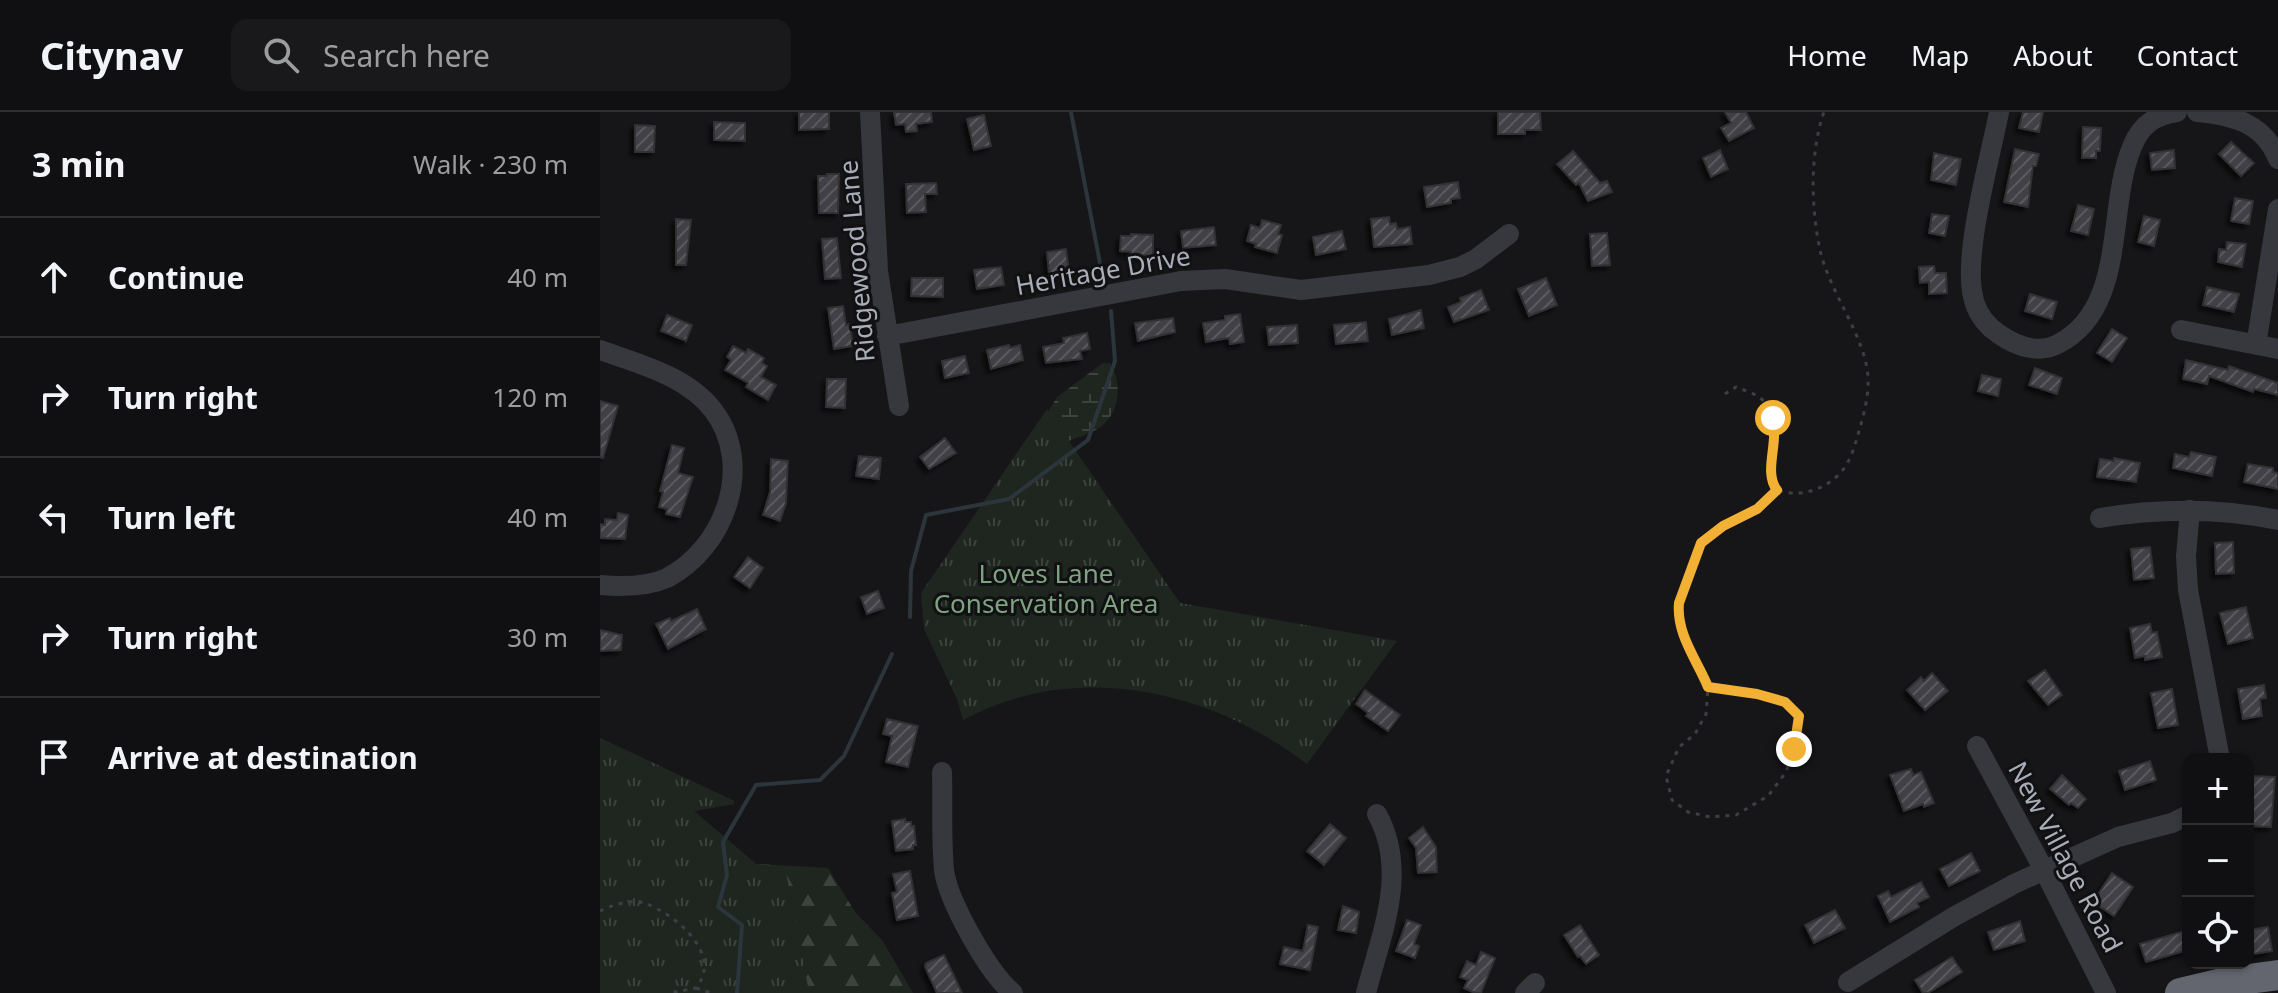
<!DOCTYPE html>
<html lang="en">
<head>
<meta charset="utf-8">
<style>
	:root { --surface:#101012; --page:#19191b; --text:#f1f3f6; --muted:#9c9d9f; --line:#303032 }
	body { margin:0; font-family:"Noto Sans",sans-serif; background:var(--page); color:var(--text) }
	.controls { position:absolute; right:24px; bottom:24px; display:grid; overflow:hidden; border-radius:16px; box-shadow:0 2px 6px #0004 }
	.controls button { width:72px; height:72px; display:grid; place-items:center; padding:0; border:0; border-bottom:2px solid var(--line); background:var(--surface); color:var(--text); font:40px sans-serif }
	.stop { position:absolute; width:24px; height:24px; margin:-18px; border:6px solid #f2b134; border-radius:50%; background:#fff }
	.stop.end { background:#f2b134; border-color:#fff; box-shadow:0 2px 8px #0008 }
	.list { margin:0; padding:0; list-style:none }
	h2 { display:flex; justify-content:space-between; align-items:center; height:104px; margin:0; padding:0 32px; font-size:34px }
	h2 small { font-size:26px; font-weight:400; color:var(--muted) }
	.list li { display:grid; grid-template-columns:52px 1fr auto; gap:24px; align-items:center; box-sizing:border-box; height:120px; padding:0 32px; border-top:2px solid var(--line) }
	.list b { display:block; font-size:30px; white-space:nowrap }
	.list em { font-size:26px; font-style:normal; color:var(--muted) }
	.icon { flex:none; width:44px; height:44px; fill:none; stroke:currentColor; stroke-width:2; stroke-linecap:round; stroke-linejoin:round }
	.map { position:relative; flex:none; width:1678px; height:881px; overflow:hidden }
	header { display:flex; align-items:center; gap:48px; box-sizing:border-box; height:112px; padding:0 40px; background:var(--surface); border-bottom:2px solid var(--line) }
	header strong { font-size:38px }
	nav { display:flex; gap:44px; margin-inline-start:auto; font-size:28px }
	.search { width:560px; height:72px; background:var(--page); display:flex; align-items:center; gap:20px; box-sizing:border-box; padding:0 28px; border-radius:16px; color:var(--muted); font-size:30px }
	main { display:flex }
	aside { flex:1; background:var(--surface) }
	.map>svg:first-child { display:block }
	.forest { fill:url(#forest-firs) }
	.wetland { fill:url(#wetland-marsh) }
	.park { fill:url(#park-tufts) }
	.lines { fill:none; stroke-linecap:round; stroke-linejoin:round }
	.stream { stroke:#2c353c; stroke-width:4 }
	.building { fill:url(#building-hatch); stroke:#303034; stroke-width:2; filter:url(#shadow) }
	.path { stroke:#3d3f44; stroke-width:3; stroke-dasharray:4 6; stroke-linecap:butt }
	.minor { stroke:#37383d; stroke-width:20 }
	.highway { stroke:#63666e; stroke-width:30 }
	.route { stroke:#f2b134; stroke-width:10 }
	.labels { text-anchor:middle; stroke-width:6; stroke-linejoin:round; paint-order:stroke }
	.street-label { font-size:26px; fill:#a8adb8; stroke:#111113 }
	.park-label { font-size:26px; fill:#7fa381; stroke:#111113 }
</style>
</head>
<body>
<header>
<strong>Citynav</strong>
<div class="search"><svg class="icon" aria-label="search" viewBox="0 0 24 24"><circle cx="10" cy="10" r="6"/><path d="M15 15l6 6"/></svg>Search here</div>
<nav><a>Home</a><a>Map</a><a>About</a><a>Contact</a></nav>
</header>
<main>
<aside>
<h2>3 min<small>Walk · 230 m</small></h2>
<ul class="list">
<li><svg class="icon" aria-label="ahead" viewBox="0 0 24 24"><path d="M12 20V5M6 11l6-6 6 6"/></svg><div><b>Continue</b></div><em>40 m</em></li>
<li><svg class="icon" aria-label="right" viewBox="0 0 24 24"><path d="M7 20v-9h11M14 6l5 5-5 5"/></svg><div><b>Turn right</b></div><em>120 m</em></li>
<li><svg class="icon" aria-label="left" viewBox="0 0 24 24"><path d="M17 20v-9H6M10 6l-5 5 5 5"/></svg><div><b>Turn left</b></div><em>40 m</em></li>
<li><svg class="icon" aria-label="right" viewBox="0 0 24 24"><path d="M7 20v-9h11M14 6l5 5-5 5"/></svg><div><b>Turn right</b></div><em>30 m</em></li>
<li><svg class="icon" aria-label="arrive" viewBox="0 0 24 24"><path d="M6 21V4h12l-3 4 3 4H6"/></svg><div><b>Arrive at destination</b></div></li>
</ul>
</aside>
<div class="map">
<svg width="1678" height="881" viewBox="0 0 1678 881">
	<defs>
		<pattern id="forest-firs" width="22" height="20" patternUnits="userSpaceOnUse" patternTransform="scale(2)"><rect width="22" height="20" fill="#1e261f"/><path d="M5 1l3.5 6h-7zM16 11l3.5 6h-7z" fill="#3c433d"/></pattern>
		<pattern id="wetland-marsh" width="20" height="14" patternUnits="userSpaceOnUse" patternTransform="scale(2)"><rect width="20" height="14" fill="#1e261f"/><path d="M1 5h8M5 5V1M11 12h8M15 12V8" fill="none" stroke="#3c433d"/></pattern>
		<pattern id="park-tufts" width="24" height="20" patternUnits="userSpaceOnUse" patternTransform="scale(2)"><rect width="24" height="20" fill="#1e261f"/><path d="M3 7l-1-3M5 7V3M7 7l1-3M15 17l-1-3M17 17v-4M19 17l1-3" fill="none" stroke="#3c433d"/></pattern>
		<pattern id="building-hatch" width="6" height="6" patternUnits="userSpaceOnUse" patternTransform="scale(2)"><rect width="6" height="6" fill="#404145"/><path d="M-1 1l2-2M0 6l6-6M5 7l2-2" fill="none" stroke="#595a5e"/></pattern>
		<filter id="shadow"><feDropShadow dx="-4" dy="4" stdDeviation="2" flood-color="#0009"/></filter>
	</defs>
	<rect width="100%" height="100%" fill="#161618"/>
	<path class="forest" d="M0,626L134,689V692L94,699L156,752L228,756L255,800L282,828L313,881H0Z"/>
	<path class="wetland" d="M503,251H510C523,272 520,302 499,316C490,322 478,325 469,329L447,302L457,285Z"/>
	<path class="park" d="M447,297L580,491L797,529L707,652C610,578 476,547 363,608L357,587L324,517L321,481Z
		M0,626L134,689V692L94,699L156,752L185,755L209,880L0,881Z"/>
	<g class="lines">
		<path class="stream" d="M471,0L503,167
			M310,505L311,459L326,403L409,387L488,328L515,249L511,199
			M137,881L142,813L118,795L127,763L123,730L156,673L220,668L244,644L292,542"/>
	</g>
	<path class="building" d="M199,0H229V17L199,18Z
		M294,0H331L332,10L316,12L317,19L306,20L305,12L296,13Z
		M898,0H940L941,18H925V22H898Z
		M1125,0H1146L1154,16L1129,29L1121,16L1131,11Z
		M1423,0H1443L1439,20L1419,16Z
		M384,3L391,34L374,38L367,7Z
		M114,10L145,11V29L114,28Z
		M35,13L55,14L54,40H35Z
		M1483,15L1501,16L1500,39H1496V46H1482Z
		M1631,30L1654,51L1641,64L1619,42Z
		M1415,37L1439,42L1436,54H1433L1428,95L1404,90Z
		M1120,38L1128,57L1111,65L1103,46Z
		M1574,38L1575,56L1552,58L1550,41Z
		M973,39L1000,71L1007,69L1012,80L988,89L979,71L976,73L957,52Z
		M1334,41L1361,47L1356,73L1331,68Z
		M227,62H239L238,101H219L218,64H227Z
		M858,70L860,86L851,87V91L827,95L824,75Z
		M336,71L337,82H325L326,100L307,101L306,72Z
		M1635,86L1653,89L1649,112L1631,109Z
		M1478,93L1494,97L1488,123L1471,119Z
		M1332,102L1349,104L1345,124L1329,121Z
		M1544,104L1560,108L1554,134L1538,130Z
		M789,105L790,112L796,111L797,117L810,115L812,132L774,135L771,107Z
		M76,107L91,108L86,153H76Z
		M662,108L681,113L678,122L682,123L677,141L655,135L656,132L647,129L651,113L660,116Z
		M614,115L616,133L583,136L581,119Z
		M742,119L746,137L716,143L713,125Z
		M1007,121L1010,153L992,154L990,122Z
		M531,122L553,123V144L530,143L531,140L520,139L521,124H531Z
		M237,126L241,166L225,167L222,127Z
		M1627,130L1646,132L1642,155L1618,150L1619,137L1626,138Z
		M466,137L469,160L449,162L447,140Z
		M1334,154L1335,161H1346L1347,181L1329,182V170L1320,171L1319,155Z
		M401,155L404,173L377,177L374,158Z
		M312,166H343V185L311,184Z
		M946,166L957,193L929,204L918,177Z
		M1607,175L1639,182L1634,200L1603,193Z
		M881,178L889,198L854,210L848,195L861,190L860,186Z
		M1430,182L1457,190L1452,207L1425,199Z
		M243,194L246,213L250,212L253,234L234,237L228,196Z
		M821,198L824,216L792,223L789,207Z
		M640,202L644,230L630,232L629,226L606,230L603,211L625,208V204Z
		M67,203L92,213L86,229L61,219Z
		M573,206L575,220L538,229L535,211Z
		M766,210L768,229L736,232L734,213Z
		M697,213L698,231L669,233L667,215Z
		M1512,217L1527,226L1512,250L1497,241Z
		M487,221L490,237L480,239L482,247L446,251L443,235L464,231L463,226Z
		M409,233L410,236L420,233L423,248L391,257L387,238Z
		M133,234L146,241L148,237L164,246L162,251L167,254L161,265L176,273L168,288L146,275L148,271L125,258L131,248L127,245Z
		M365,244L369,261L345,266L342,249Z
		M1586,248L1628,258L1629,254L1678,271V283L1654,277L1653,280L1609,264L1607,272L1583,267Z
		M1435,256L1462,266L1457,282L1429,273Z
		M1382,263L1401,267L1398,284L1378,279Z
		M227,267H246L245,296L226,295Z
		M0,289L18,294L3,346L0,345Z
		M345,326L356,341L329,357L320,345Z
		M72,333L84,336L78,361L93,365L80,405L66,402L67,397L59,395L63,380L60,379Z
		M1591,340L1616,345L1612,364L1573,356L1575,342L1589,345Z
		M259,344L281,346L279,367L256,364Z
		M1514,346L1540,351L1536,370L1497,365L1500,347L1514,349Z
		M171,347L188,349L186,391L180,409L163,403L170,380Z
		M1648,352L1673,356V360L1678,361V377L1644,370Z
		M18,401L28,403L25,427L0,426V412L5,413V407L17,408Z
		M1633,430L1634,461L1616,462L1615,431Z
		M1550,435L1554,466L1534,468L1531,437Z
		M148,445L163,456L150,476L134,465Z
		M278,479L284,496L267,502L261,485Z
		M1646,495L1653,526L1628,532L1620,501Z
		M97,497L106,517L68,537L56,512L70,506L71,509Z
		M1550,512L1552,521L1557,520L1562,545L1545,548V544L1535,546L1530,516Z
		M0,518L22,523L21,538L0,539Z
		M1445,558L1462,583L1448,593L1428,569Z
		M1332,561L1348,579L1325,598L1307,578L1321,565L1324,569Z
		M1664,573L1666,586L1660,587L1662,604L1643,607L1638,577Z
		M1572,577L1578,613L1558,616L1551,581Z
		M765,578L800,603L788,619L766,604L768,601L756,592Z
		M287,607L318,614L308,655L286,650L292,624L283,622Z
		M1550,649L1556,668L1525,678L1519,659Z
		M1311,657L1313,663L1321,660L1334,691L1324,695L1323,692L1304,699L1290,663Z
		M1462,663L1486,687L1478,696L1471,691L1469,693L1450,677Z
		M1650,664L1675,665L1671,715L1649,714Z
		M305,707V710H311V714H314L316,733H313V737L296,739L292,709Z
		M730,712L746,726L724,753L707,739Z
		M823,715L836,735L837,760L818,761L816,736L809,726Z
		M1371,741L1380,759L1349,774L1340,757Z
		M310,759L318,804L297,808L292,781L297,780L293,762Z
		M1512,761L1533,775L1514,804L1493,790Z
		M1321,770L1329,785L1317,791L1319,795L1290,810L1278,784L1288,779L1291,785Z
		M743,794L759,800L756,821L738,818Z
		M1235,798L1245,816L1214,831L1205,813Z
		M807,808L821,813L814,832L819,834L815,846L796,839Z
		M1420,809L1425,829L1394,838L1388,820Z
		M708,813L718,815L710,858L680,852L684,835L703,839Z
		M980,813L999,843L986,852L980,844L978,845L964,823Z
		M1668,815L1672,839L1653,842L1649,818Z
		M1588,818V838L1546,850L1540,832Z
		M881,840L895,846L881,881H875L864,876L868,868L860,865L867,849L876,853Z
		M344,843L362,881H337L325,855L326,851Z
		M1352,845L1362,860L1328,881H1323L1315,868Z"/>
	<g class="lines">
		<path class="path" d="M1125,282L1136,275C1143,278 1154,281 1160,286C1194,312 1157,353 1177,378C1196,385 1218,380 1234,367C1249,355 1254,337 1259,319C1264,302 1269,283 1268,265C1265,222 1227,178 1219,133C1211,92 1210,40 1224,0
			M1108,575L1157,582L1185,590L1199,604L1194,637L1186,660L1168,684L1136,703L1110,705L1088,700L1072,688L1066,664L1079,635L1095,622L1106,602L1108,575L1085,526L1080,510L1079,491L1101,431L1123,414L1157,397L1177,378
			M0,799C12,793 31,787 44,791C74,801 124,842 96,876L70,881
			M96,876L111,881"/>
		<path class="minor" d="M270,0L278,159L299,294
			M1399,0C1390,47 1365,135 1372,179C1374,194 1380,206 1391,216C1409,231 1435,244 1458,232C1528,196 1506,97 1532,35C1540,14 1554,3 1577,0
			M1597,0C1632,3 1664,11 1678,47
			M1581,218L1678,237
			M287,224L581,169L625,167L701,178L829,163L860,155L876,147L909,122
			M1656,233L1678,97
			M0,238C39,252 87,264 113,298C155,353 125,436 67,466C47,475 22,475 0,473
			M1590,398L1586,444L1588,478L1620,647
			M1500,406C1560,396 1619,396 1678,408
			M1377,634L1444,758L1506,881
			M342,660C343,692 341,726 344,758C348,789 389,862 413,881
			M1248,870L1355,804L1416,771L1518,725L1572,711L1588,703
			M766,881C781,822 809,760 777,702
			M925,881L935,871"/>
		<path class="highway" d="M1580,881L1626,870L1678,863"/>
	</g>
	<g class="lines">
		<path class="route" d="M1173,306C1179,331 1163,360 1177,378L1157,397L1123,414L1101,431L1079,491C1076,522 1097,548 1108,575L1157,582L1185,590L1199,604L1194,637"/>
	</g>
	<g class="labels">
		<g class="street-label">
			<text transform="translate(257 149) rotate(-95)" y="9">Ridgewood Lane</text>
			<text transform="translate(503 159) rotate(-10)" y="9">Heritage Drive</text>
			<text transform="translate(1465 745) rotate(62)" y="9">New Village Road</text>
		</g>
		<g class="park-label">
			<text x="446" y="471">Loves Lane<tspan x="446" dy="30">Conservation Area</tspan></text>
		</g>
	</g>
</svg>
<div class="controls">
<button>+</button>
<button>−</button>
<button><svg class="icon" aria-label="locate" viewBox="0 0 24 24"><circle cx="12" cy="12" r="6"/><path d="M12 2v4M12 18v4M2 12h4M18 12h4"/></svg></button>
</div>
<div class="stop" style="left:1173px;top:306px"></div>
<div class="stop end" style="left:1194px;top:637px"></div>
</div>
</main>
</body>
</html>
